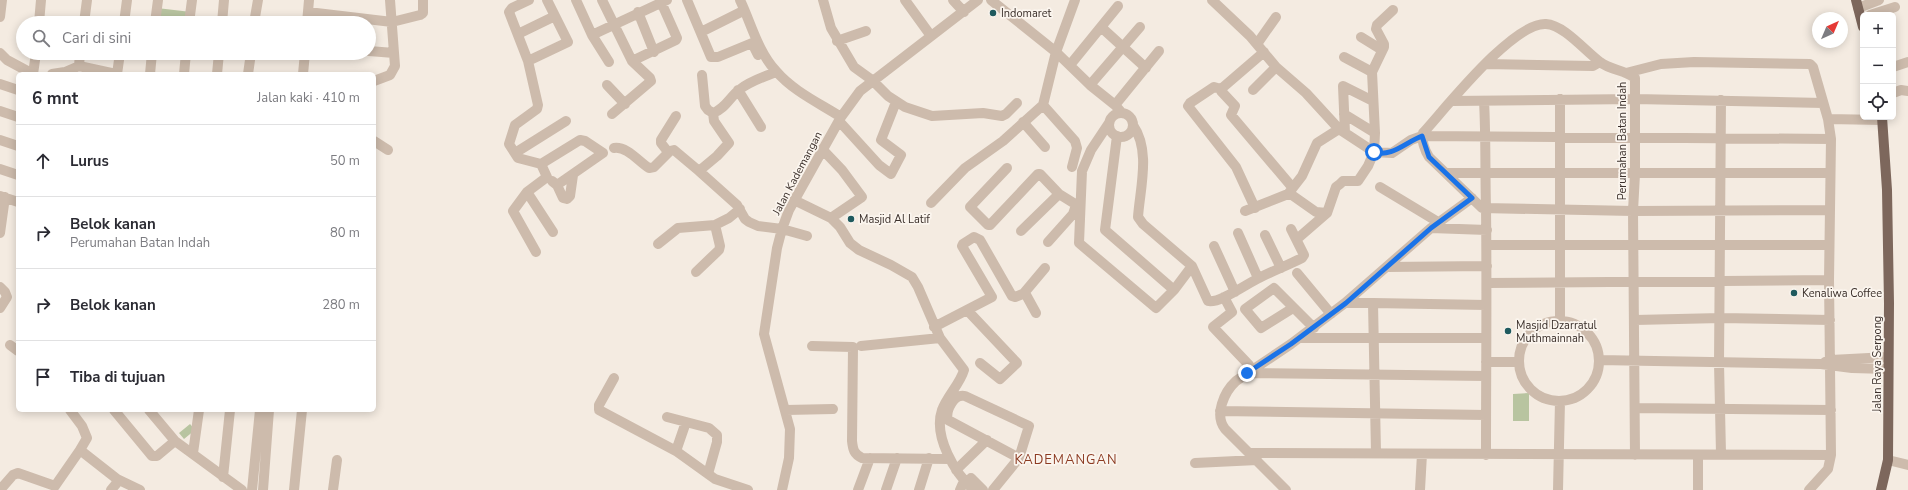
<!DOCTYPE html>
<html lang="id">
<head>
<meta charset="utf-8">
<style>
	:root { --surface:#fff; --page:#f7f7f7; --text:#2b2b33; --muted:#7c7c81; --line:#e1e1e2 }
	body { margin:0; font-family:"Nunito Sans",sans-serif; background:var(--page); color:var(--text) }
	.controls { position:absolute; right:12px; top:12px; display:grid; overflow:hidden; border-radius:6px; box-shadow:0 2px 10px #0003 }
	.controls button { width:36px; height:36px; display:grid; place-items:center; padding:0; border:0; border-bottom:1px solid var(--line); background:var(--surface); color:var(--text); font:20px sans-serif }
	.compass { position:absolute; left:1812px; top:12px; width:36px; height:36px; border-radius:50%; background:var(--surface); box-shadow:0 2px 10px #0003; rotate:44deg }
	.stop { position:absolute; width:12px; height:12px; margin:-9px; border:3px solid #1a73e8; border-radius:50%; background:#fff }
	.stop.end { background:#1a73e8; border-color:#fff; box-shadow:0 1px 4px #0008 }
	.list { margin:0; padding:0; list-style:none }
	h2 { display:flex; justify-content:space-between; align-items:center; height:52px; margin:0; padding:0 16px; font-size:17px }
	h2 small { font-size:13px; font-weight:400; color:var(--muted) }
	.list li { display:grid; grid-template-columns:26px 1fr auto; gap:12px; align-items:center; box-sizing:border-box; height:72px; padding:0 16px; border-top:1px solid var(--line) }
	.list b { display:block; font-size:15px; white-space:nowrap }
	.list p { margin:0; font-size:13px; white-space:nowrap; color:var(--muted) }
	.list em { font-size:13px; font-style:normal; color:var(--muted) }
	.icon { flex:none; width:22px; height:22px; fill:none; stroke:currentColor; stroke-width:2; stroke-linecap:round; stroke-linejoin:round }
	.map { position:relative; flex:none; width:1908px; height:490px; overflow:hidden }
	.search { position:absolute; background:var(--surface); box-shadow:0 2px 10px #0003; left:16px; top:16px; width:360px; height:44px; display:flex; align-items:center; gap:10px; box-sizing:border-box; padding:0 14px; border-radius:22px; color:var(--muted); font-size:15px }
	.panel { position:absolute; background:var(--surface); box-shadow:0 2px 10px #0003; left:16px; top:72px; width:360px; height:340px; border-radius:6px }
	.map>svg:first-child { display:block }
	.green { fill:#b8c4a0 }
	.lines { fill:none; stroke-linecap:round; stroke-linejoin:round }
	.minor { stroke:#cdbbac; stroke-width:10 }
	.major { stroke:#7d675c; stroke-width:10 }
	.route { stroke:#1a73e8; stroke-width:5 }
	.poi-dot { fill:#1f5a5e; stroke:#fbf5ee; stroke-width:1.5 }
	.labels { text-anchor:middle; stroke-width:3.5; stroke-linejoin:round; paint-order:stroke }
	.poi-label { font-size:11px; fill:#3b302b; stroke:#fbf5ee; text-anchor:start }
	.street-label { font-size:11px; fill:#3b302b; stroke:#fbf5ee }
	.quarter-label { font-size:13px; letter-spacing:1px; fill:#8c3b22; stroke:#fbf5ee }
</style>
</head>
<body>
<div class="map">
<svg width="1908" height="490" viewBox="0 0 1908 490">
	<rect width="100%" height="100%" fill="#f4ebe1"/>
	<path class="green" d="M157,8L191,12L190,21L156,16Z
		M1529,393V421H1513V394Z
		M190,424L195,430L184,439L179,433Z"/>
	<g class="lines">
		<path class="minor" d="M529,0L512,8L509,12L528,61L538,105L537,109L515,125L509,144L518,158L541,164L547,177L527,192L513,211L536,252
			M576,0L592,35L667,0
			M602,0L632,61L676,40L677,38L661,2
			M687,0L711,57H718L752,43L758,55
			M740,0C751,23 758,52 776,71C793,91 819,103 841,117
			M823,0L831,28L854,67L872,80L888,96L905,107L932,116L983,113L1002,116L1006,114L1017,103
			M905,0L931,36
			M953,0L964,12
			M991,0L1056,52L1090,85L1115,105L1122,113
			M1212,0L1250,36L1276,67L1306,93L1339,129L1374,152L1392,153L1411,140L1422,136L1831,139
			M1858,8L1879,0
			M308,12L392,22L420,15L423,13V0
			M638,12L654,52
			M1870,15L1895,7
			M0,17L2,0
			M39,23L41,0
			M84,23L87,0
			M124,23L127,0
			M155,23L158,0
			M189,23L192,0
			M222,23L224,0
			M254,23L258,0
			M307,23L309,0
			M1101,27L1146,68
			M701,32L741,12
			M518,34L555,16
			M592,35L609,62
			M1361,37L1382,50
			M837,41L866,31
			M1257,44L1276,17
			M369,51L394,53
			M1264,52L1221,89V91L1235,106L1231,115L1292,187
			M0,53L7,60L33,74
			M1344,57L1372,72
			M528,61L568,42L547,0
			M1485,64L1593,66L1600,62
			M1070,65L1118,6
			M79,66L80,53
			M1893,67L1908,62
			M1626,73L1661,64L1694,62L1810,64L1813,67L1828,119L1831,139L1829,280L1831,455L1828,469L1809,490
			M33,74L36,53
			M52,74L65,72L79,66L116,74
			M117,74L120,53
			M150,74L152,53
			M184,74L186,53
			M217,74L219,53
			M248,74L251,53
			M303,74L305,53
			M702,75L705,106L708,110L713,113C725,109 730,97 739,90C750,81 764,77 776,72
			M374,81L390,75L395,66L390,0
			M0,84L18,90
			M607,85L625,104
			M1090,85L1140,27
			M1221,89L1214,87L1190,103L1188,106L1236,167L1255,208
			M738,90L761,127
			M1253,90L1276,67
			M1893,93L1901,90L1908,91
			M1560,99V320
			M1452,101L1635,99L1823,103
			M1484,101C1486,137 1485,172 1486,208C1487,290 1486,373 1486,455
			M1043,105L1075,141L1077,148L1072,167
			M1115,105L1159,51
			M0,111L18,117
			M1109 125a12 12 0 1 1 24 0a12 12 0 1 1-24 0Z
			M612,114L651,81L650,78L632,61
			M1344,114L1375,133
			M1828,119L1882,120
			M839,121L879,165L891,174L901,155L881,140L896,102
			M1023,122L1045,147
			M1109,123L1091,150L1082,171L1079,243L1156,308L1174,290L1192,266
			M1133,125C1151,151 1140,188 1138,217L1143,224L1192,266L1208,301C1219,304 1248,283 1259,278C1273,271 1288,265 1302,258L1304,255L1291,229
			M1345,133L1343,86L1373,101
			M1117,136L1105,230L1174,290
			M0,140L18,146
			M374,141L388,150
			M614,148C627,146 639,162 649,168L654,167L670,151L674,150L699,171L737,205L745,219L749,222L758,226L782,229L807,236
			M822,149L842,170L862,197L831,218
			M668,152L661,143V140L676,116
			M515,153L566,121
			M541,164L580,140L585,141L603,153L557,185
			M1007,168L970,207L988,225H990L1038,174H1040L1059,194L1080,207
			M0,169L18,175
			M699,171L717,156L729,143L714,121L713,113
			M1447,173H1829
			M552,181L557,185L563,198L567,199L570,196L573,175
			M1380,187L1438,222
			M527,192L553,232
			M1289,193L1316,212L1327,213
			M0,196L18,202
			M794,200L831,218L840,227L850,243L859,250L891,265L912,277L918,287L940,338L964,370C960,384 947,396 942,410C933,436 955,474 974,490
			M931,203L965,168L1003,141L1043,105L1056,52L1075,0
			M1245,211L1288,194L1302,176L1317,143L1339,129
			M1431,228L1487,230
			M1021,231L1059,194
			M0,233L5,197
			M1238,233L1258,278
			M1265,235L1281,268
			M1297,239L1327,213L1336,187L1340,184L1343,181H1358L1368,166L1374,152L1375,133L1372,72L1384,47V44L1376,29L1377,25L1393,10
			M1048,242L1073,214L1076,205
			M658,244L678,228L715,225
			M1487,245H1829
			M1214,246L1235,292
			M1387,267L1487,266
			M696,272L719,250L720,246L715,225L729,218L740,209
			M1297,273L1331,314
			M1487,283L1829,280
			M0,287L5,292L7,297L0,308
			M1024,293L1045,268
			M1224,297L1232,312L1213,327L1249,365
			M1345,303L1431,228L1472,198
			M1373,303L1486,305
			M1293,308L1261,328L1245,309L1274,288L1314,328
			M967,310L1017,363L1000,379L980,363
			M1635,320L1721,318L1830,320
			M1519 361a40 40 0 1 1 80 0a40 40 0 1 1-80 0Z
			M934,327L992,297L962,246L963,244L974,237L980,240L1012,296L1015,297L1025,293L1036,313
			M1299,338H1486
			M10,345L18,351
			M812,346L853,347L852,441C853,450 854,454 862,458L950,459
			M861,346L940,338
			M1599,360L1821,364L1852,368L1887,369
			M1486,362H1518
			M1825,362L1831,360L1888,357
			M1247,373L1486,376
			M614,378L599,405V410L676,451L715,479L748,490
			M1635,408L1831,410
			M70,410L82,426L87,438L80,450
			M114,410L152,456H157L175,441
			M149,410L175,441L242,490
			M786,410L833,409
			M1220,411L1486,415
			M667,417L709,428L717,435V442L708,474
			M676,451L686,422
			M193,453L199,410
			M1250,453L1831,455
			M1721,454L1719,363L1721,100
			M1635,455L1633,211L1635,174V78C1625,70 1610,70 1600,62C1585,51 1564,25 1546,24C1513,22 1445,109 1423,133C1421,140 1425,151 1429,157L1482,208L1633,211L1829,210
			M1888,460L1908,465
			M1195,463L1257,460
			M956,470L987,440
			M223,477L230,410
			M971,478L983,490
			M117,479L140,490
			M0,490L13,475L18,473L55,486L80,450L117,479L116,484L111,490
			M252,490L260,410
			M263,490L269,410
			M294,490L302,410
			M333,490L337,460
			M782,490L789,458L790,429L764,334L777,248L782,229L789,210L841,117L860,91L978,0
			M858,490L870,458
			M886,490L897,458
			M919,490L929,458
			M960,490L964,481
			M993,490L1019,458L1029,426L965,396C954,393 945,411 948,420L1019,458
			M1286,490L1225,429C1214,415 1224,392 1236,381L1291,344L1345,303H1373L1376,453
			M1420,490L1422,454
			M1558,490L1560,401
			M1698,490V455"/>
		<path class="major" d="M1856,0L1863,27
			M1881,490L1888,460L1889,303L1887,190L1882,117"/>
	</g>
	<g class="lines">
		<path class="route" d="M1247,373L1291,344L1346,303L1431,228L1472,198L1429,157L1422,136C1406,142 1391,158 1374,152"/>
	</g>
	<g class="poi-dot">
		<circle cx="993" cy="13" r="4"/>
		<circle cx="851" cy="219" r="4"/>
		<circle cx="1794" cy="293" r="4"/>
		<circle cx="1508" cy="331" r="4"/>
	</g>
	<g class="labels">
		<g class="poi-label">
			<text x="1001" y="17">Indomaret</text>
			<text x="859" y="223">Masjid Al Latif</text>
			<text x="1802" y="297">Kenaliwa Coffee</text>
			<text x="1516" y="329">Masjid Dzarratul<tspan x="1516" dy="13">Muthmainnah</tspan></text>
		</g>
		<g class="street-label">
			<text transform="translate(1622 141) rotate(-90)" y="4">Perumahan Batan Indah</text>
			<text transform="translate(797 173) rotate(-62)" y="4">Jalan Kademangan</text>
			<text transform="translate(1877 364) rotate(-90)" y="4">Jalan Raya Serpong</text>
		</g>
		<g class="quarter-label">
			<text x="1066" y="464">KADEMANGAN</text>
		</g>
	</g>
</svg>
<div class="controls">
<button>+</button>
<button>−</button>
<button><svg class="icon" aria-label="locate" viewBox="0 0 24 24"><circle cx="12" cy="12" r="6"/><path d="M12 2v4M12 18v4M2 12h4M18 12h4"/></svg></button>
</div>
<svg class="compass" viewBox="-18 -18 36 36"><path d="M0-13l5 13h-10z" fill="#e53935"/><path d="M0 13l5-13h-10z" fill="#7c7c81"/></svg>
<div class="stop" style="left:1374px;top:152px"></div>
<div class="stop end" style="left:1247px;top:373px"></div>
<div class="search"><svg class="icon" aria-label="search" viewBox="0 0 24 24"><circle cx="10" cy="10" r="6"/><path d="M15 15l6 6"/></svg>Cari di sini</div>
<section class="panel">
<h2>6 mnt<small>Jalan kaki · 410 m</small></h2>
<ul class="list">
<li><svg class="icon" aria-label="ahead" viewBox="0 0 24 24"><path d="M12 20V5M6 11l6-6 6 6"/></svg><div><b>Lurus</b></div><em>50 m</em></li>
<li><svg class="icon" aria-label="right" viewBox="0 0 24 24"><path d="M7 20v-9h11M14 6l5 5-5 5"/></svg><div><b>Belok kanan</b><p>Perumahan Batan Indah</p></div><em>80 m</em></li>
<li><svg class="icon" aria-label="right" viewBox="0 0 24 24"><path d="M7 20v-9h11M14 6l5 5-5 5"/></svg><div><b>Belok kanan</b></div><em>280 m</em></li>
<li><svg class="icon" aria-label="arrive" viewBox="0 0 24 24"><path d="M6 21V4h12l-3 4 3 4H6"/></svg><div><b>Tiba di tujuan</b></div></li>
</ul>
</section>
</div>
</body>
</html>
